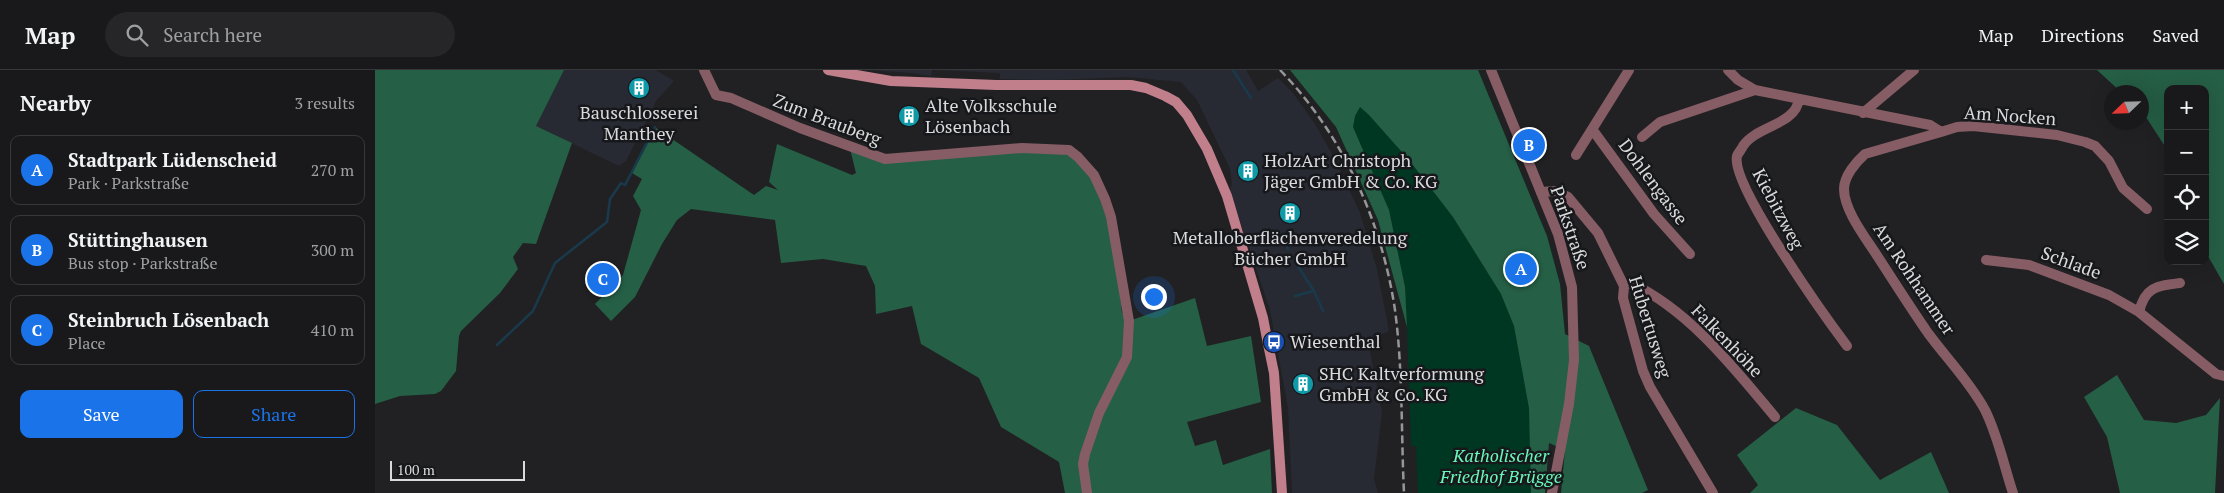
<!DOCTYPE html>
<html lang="en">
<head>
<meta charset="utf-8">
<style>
	:root { --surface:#19191b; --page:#262628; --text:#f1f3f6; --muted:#9fa0a3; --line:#37383a; --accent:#1a73e8 }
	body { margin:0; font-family:"PT Serif",serif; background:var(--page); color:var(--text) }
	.controls { position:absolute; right:15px; top:15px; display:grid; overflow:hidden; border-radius:10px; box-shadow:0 5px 20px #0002 }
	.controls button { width:45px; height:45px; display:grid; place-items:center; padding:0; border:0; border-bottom:1px solid var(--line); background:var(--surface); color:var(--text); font:25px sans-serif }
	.compass { position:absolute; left:1729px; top:15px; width:45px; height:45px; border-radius:50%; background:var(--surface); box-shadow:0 5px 20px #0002; rotate:247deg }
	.scale { position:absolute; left:15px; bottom:12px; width:135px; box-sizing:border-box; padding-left:5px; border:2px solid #dadadc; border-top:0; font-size:14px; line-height:18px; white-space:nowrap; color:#dadadc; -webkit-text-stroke:4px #17181b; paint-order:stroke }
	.you { position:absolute; left:778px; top:226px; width:18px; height:18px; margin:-12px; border:4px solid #fff; border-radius:50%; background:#1a73e8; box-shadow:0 0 0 8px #1a73e833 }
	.badge { display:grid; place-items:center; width:32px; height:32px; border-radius:50%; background:var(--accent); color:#fff; font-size:16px; font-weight:700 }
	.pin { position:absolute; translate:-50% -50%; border:2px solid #fff; box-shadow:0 1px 5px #0006 }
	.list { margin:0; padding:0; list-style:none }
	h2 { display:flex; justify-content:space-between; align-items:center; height:65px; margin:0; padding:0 20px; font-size:21px }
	h2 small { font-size:16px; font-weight:400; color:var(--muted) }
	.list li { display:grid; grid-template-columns:32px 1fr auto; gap:15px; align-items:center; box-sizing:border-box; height:70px; margin:0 10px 10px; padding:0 10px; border:1px solid var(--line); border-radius:10px }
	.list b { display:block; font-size:19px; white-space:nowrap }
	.list p { margin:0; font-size:16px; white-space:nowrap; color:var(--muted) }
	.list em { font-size:16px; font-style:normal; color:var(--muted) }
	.actions { display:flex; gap:10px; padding:15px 20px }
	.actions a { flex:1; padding:11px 0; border:1px solid var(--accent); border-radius:10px; text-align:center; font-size:18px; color:var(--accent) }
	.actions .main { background:var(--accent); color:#fff }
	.icon { flex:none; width:28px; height:28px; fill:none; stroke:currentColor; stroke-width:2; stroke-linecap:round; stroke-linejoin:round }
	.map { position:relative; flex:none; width:1849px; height:423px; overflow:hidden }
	header { display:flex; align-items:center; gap:30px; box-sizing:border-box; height:70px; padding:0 25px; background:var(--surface); border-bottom:1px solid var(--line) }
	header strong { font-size:24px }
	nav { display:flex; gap:28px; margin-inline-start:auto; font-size:18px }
	.search { width:350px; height:45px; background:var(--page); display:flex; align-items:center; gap:12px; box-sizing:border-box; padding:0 18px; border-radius:28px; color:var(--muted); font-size:19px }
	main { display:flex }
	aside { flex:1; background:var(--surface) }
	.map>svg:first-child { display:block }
	.built { fill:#282a33 }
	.green { fill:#003723 }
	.forest { fill:#255f45 }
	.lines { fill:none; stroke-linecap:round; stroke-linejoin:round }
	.stream { stroke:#193a4c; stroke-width:2.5 }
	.minor { stroke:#875d65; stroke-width:10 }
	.tertiary { stroke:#875d65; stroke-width:10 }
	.secondary { stroke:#c17f8c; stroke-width:10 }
	.rail { stroke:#969699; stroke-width:2.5; stroke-dasharray:8 4; stroke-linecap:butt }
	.labels { text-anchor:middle; stroke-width:5; stroke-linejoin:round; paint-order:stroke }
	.poi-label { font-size:18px; fill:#dadadc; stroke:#17181b; text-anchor:start }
	.street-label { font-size:18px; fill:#dadadc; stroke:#17181b }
	.park-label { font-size:18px; font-style:italic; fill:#68f8ba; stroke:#17181b }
</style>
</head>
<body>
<header>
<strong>Map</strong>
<div class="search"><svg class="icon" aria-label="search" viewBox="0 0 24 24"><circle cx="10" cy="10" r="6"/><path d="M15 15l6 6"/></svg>Search here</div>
<nav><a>Map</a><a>Directions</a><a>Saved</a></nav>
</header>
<main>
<aside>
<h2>Nearby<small>3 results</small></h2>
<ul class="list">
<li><span class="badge">A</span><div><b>Stadtpark Lüdenscheid</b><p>Park · Parkstraße</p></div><em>270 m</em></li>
<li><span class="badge">B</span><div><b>Stüttinghausen</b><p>Bus stop · Parkstraße</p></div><em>300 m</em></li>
<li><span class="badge">C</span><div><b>Steinbruch Lösenbach</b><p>Place</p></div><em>410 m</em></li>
</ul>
<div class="actions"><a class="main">Save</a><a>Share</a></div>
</aside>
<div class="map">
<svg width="1849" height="423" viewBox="0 0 1849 423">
	<rect width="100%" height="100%" fill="#212124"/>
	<path class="built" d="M189,0H281L299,11L281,31L251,91L244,96L161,56Z
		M494,0H557L556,6L536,3Z
		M564,0H871L883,21L903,8L918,23L940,54L960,89L985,143L1002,199L1014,261L993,271L1007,342L999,409L1003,423H917L913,338L895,240L855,121L857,114L855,99L822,30L806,12L753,7L674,10L625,9V3Z"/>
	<path class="green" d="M915,0H1103L1172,166L1185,214L1170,423H1043L1041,376H1036L1032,257L1003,151L961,57Z"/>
	<path class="forest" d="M0,0H189L161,56L197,73L161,174L148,173L138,187L143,199L125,223L86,261L84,266L81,301L66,321L60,324L25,326L0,334Z
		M915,0H1103L1172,166L1185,214L1190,264L1214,276L1273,420L1267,423H1186L1190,380L1174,373L1170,423H1156L1154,338L1139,256L1126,224L1078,147L1034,90L994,45L985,37L980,46L978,57L1014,140L1030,217L1032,257L1003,150L961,57Z
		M1722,0H1849V214L1830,181V19H1793V81L1767,41L1766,22H1746Z
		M281,58L379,125L391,116L403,120L394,112L402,74L477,105L481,103L475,79L492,86L606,82H693L717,106L739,170L747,243L751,244V252L820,228L832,276L876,266L886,332L812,352L820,376L841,370L848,395L895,379L897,423H690L684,392L626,357L604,308L546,274L537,236L501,244L500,216L491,196L448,189L406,193L400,150L316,139L302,150L287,174L260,227L236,251L220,234L248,205L266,140L258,126L267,109L257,103Z
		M1742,305L1769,350L1801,353L1831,345L1845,328L1840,423H1745L1732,367L1709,327Z
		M1421,338L1462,355L1505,410L1556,382L1574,423H1375L1383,415L1362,385Z"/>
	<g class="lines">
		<path class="stream" d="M858,0L876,28
			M904,161L913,179
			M919,190L939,221L948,241
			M920,226L938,221
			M122,275L158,241L180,193L232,152L235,129L246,113L250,115L280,57"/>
		<path class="minor" d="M329,0L341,25L356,28L425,58L510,89L647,78L694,80L703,87L719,105L730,129L736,147L754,251L752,287L724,343L710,384L708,394L712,423
			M1353,0L1363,10L1380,20L1555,55L1566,62L1582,57L1598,56L1682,65L1710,72L1720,76L1734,91L1748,118L1772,139
			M1424,29C1421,55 1381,56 1368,76C1367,79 1363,83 1362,86C1355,114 1451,248 1472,276
			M1488,43L1539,0
			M1217,59L1279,144L1315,184
			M1566,62L1490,84C1481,92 1469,106 1469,119C1469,140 1490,167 1501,184C1518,210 1535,237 1553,263C1572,289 1595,312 1610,340C1623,366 1629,396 1638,423
			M1267,67L1285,52L1380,20
			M1201,85L1254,0
			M1166,122L1181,121L1193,127L1223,163L1249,216L1248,228L1268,301L1275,317L1338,423
			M1611,190L1654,195L1734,225L1764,242L1841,304L1849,306
			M1249,216L1256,213C1315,241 1359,298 1400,347
			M1764,242C1770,217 1781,216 1805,213"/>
		<path class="tertiary" d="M1116,0L1183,164L1197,217L1199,290L1194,334L1177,423"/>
		<path class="secondary" d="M453,0L516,11L621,15H756L771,18L790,26L801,32L812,45L832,79L852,126L888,248L893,274L899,303L907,423"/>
		<path class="rail" d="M905,0C968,65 1007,152 1020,240C1028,300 1026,362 1029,423"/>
	</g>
	<defs>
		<g id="building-disc" transform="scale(1.125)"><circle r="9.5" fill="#0f9aa8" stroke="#17181b"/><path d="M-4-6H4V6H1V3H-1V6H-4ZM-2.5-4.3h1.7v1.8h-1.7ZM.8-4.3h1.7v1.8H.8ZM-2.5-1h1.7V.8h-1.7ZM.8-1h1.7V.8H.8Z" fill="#fff"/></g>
		<g id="bus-disc" transform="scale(1.125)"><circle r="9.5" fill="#1a4fb4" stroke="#17181b"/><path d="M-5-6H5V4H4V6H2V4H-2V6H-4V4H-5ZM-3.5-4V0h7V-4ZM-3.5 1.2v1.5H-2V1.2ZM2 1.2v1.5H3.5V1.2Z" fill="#fff"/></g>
	</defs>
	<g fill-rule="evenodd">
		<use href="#building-disc" x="264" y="18"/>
		<use href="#building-disc" x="534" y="46"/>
		<use href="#building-disc" x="873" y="101"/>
		<use href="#building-disc" x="915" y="143"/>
		<use href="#bus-disc" x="899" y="272"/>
		<use href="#building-disc" x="928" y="314"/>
	</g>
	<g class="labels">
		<g class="poi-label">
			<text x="550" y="42">Alte Volksschule<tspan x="550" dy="21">Lösenbach</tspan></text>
			<text x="264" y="49" text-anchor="middle">Bauschlosserei<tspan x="264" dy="21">Manthey</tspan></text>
			<text x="889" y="97">HolzArt Christoph<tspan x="889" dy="21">Jäger GmbH &amp; Co. KG</tspan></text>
			<text x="915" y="174" text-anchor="middle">Metalloberflächenveredelung<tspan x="915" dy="21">Bücher GmbH</tspan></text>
			<text x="915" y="278">Wiesenthal</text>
			<text x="944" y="310">SHC Kaltverformung<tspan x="944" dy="21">GmbH &amp; Co. KG</tspan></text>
		</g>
		<g class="street-label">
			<text transform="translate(1635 46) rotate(4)" y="6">Am Nocken</text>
			<text transform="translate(452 50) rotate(21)" y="6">Zum Brauberg</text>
			<text transform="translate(1278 112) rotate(53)" y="6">Dohlengasse</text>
			<text transform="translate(1403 139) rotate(62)" y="6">Kiebitzweg</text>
			<text transform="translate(1195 158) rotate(71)" y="6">Parkstraße</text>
			<text transform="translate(1696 193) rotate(20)" y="6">Schlade</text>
			<text transform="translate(1539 209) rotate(56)" y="6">Am Rohhammer</text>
			<text transform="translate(1275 257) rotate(73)" y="6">Hubertusweg</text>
			<text transform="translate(1352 271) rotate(46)" y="6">Falkenhöhe</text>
		</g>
		<g class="park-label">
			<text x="1126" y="392">Katholischer<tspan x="1126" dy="21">Friedhof Brügge</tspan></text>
		</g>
	</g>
</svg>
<div class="controls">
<button>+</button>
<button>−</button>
<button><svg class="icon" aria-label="locate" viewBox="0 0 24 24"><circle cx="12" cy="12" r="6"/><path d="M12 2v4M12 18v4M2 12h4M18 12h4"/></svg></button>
<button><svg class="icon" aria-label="layers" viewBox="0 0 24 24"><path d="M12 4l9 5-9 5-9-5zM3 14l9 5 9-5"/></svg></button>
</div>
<svg class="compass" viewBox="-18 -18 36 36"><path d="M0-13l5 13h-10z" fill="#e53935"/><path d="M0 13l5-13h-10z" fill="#9fa0a3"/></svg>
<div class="scale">100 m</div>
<div class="you"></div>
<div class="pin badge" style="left:1146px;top:199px">A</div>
<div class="pin badge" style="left:1154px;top:75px">B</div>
<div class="pin badge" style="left:228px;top:209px">C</div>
</div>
</main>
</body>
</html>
